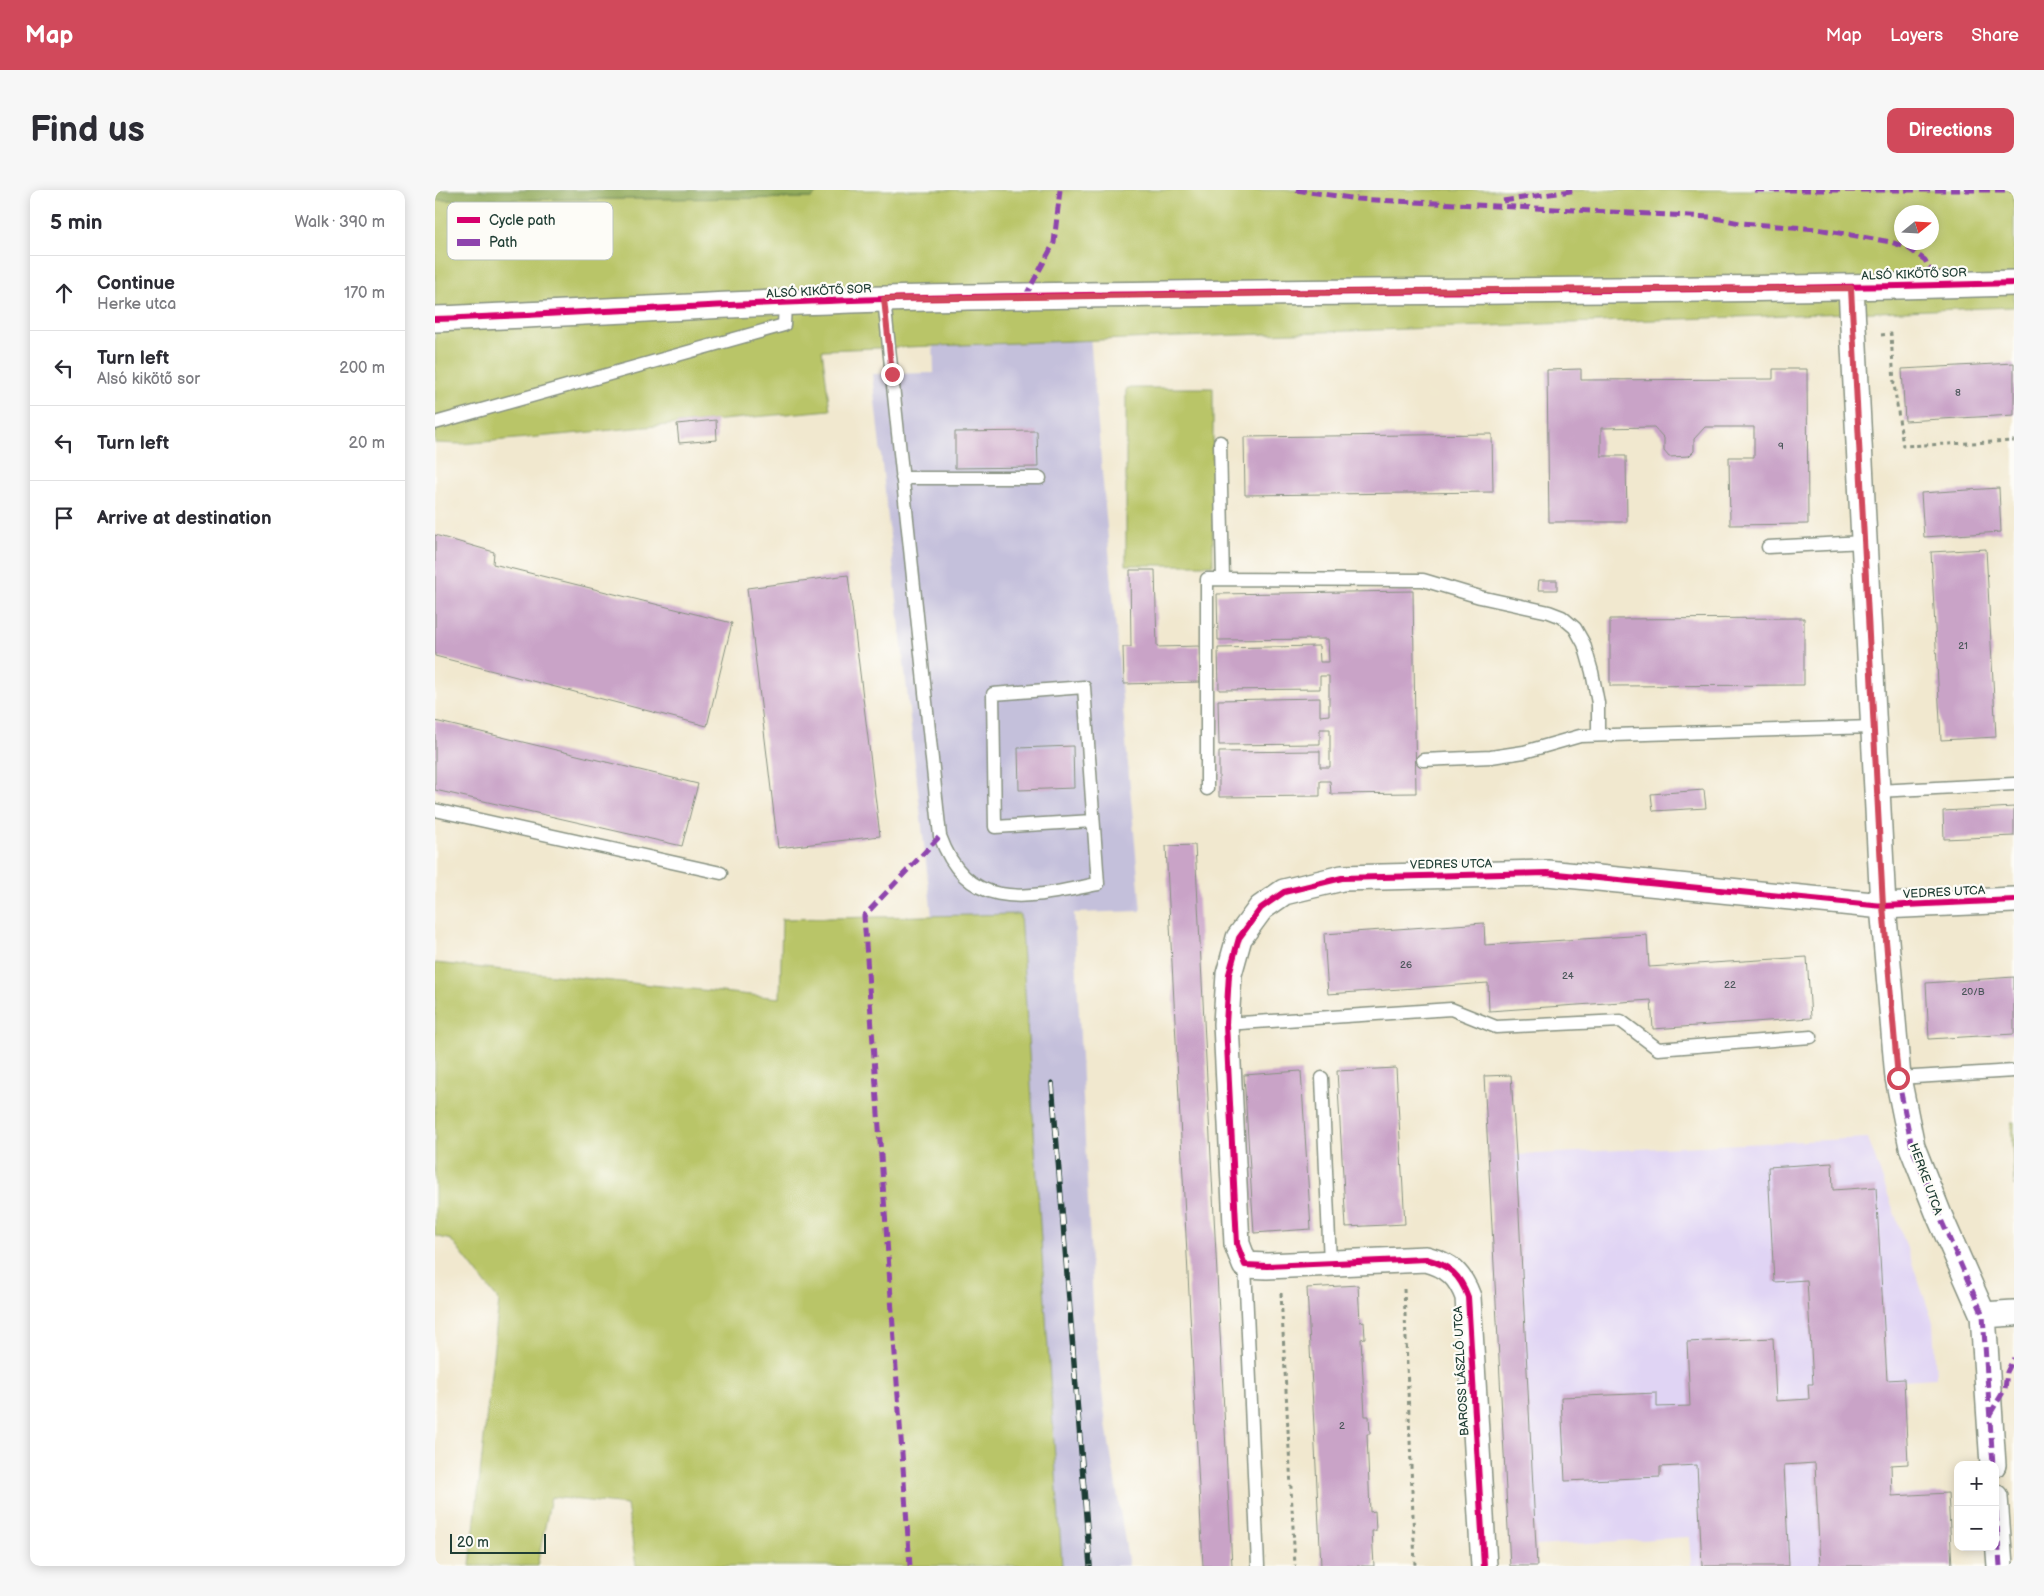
<!DOCTYPE html>
<html lang="en">
<head>
<meta charset="utf-8">
<style>
	:root { --surface:#fff; --page:#f7f7f7; --text:#2b2b33; --muted:#7c7c81; --line:#e1e1e2; --accent:#d1495b }
	body { margin:0; font-family:"Balsamiq Sans",sans-serif; background:var(--page); color:var(--text) }
	.controls { position:absolute; right:15px; bottom:15px; display:grid; overflow:hidden; border-radius:10px; box-shadow:0 2px 12px #0003 }
	.controls button { width:45px; height:45px; display:grid; place-items:center; padding:0; border:0; border-bottom:1px solid var(--line); background:var(--surface); color:var(--text); font:25px sans-serif }
	.compass { position:absolute; left:1459px; top:15px; width:45px; height:45px; border-radius:50%; background:var(--surface); box-shadow:0 2px 12px #0003; rotate:72deg }
	.scale { position:absolute; left:15px; bottom:12px; width:96px; box-sizing:border-box; padding-left:5px; border:2px solid #1f3d34; border-top:0; font-size:14px; line-height:18px; white-space:nowrap; color:#1f3d34; -webkit-text-stroke:4px #fdfcf7; paint-order:stroke }
	.stop { position:absolute; width:15px; height:15px; margin:-11px; border:4px solid #d1495b; border-radius:50%; background:#fff }
	.stop.end { background:#d1495b; border-color:#fff; box-shadow:0 1px 5px #0008 }
	.list { margin:0; padding:0; list-style:none }
	h2 { display:flex; justify-content:space-between; align-items:center; height:65px; margin:0; padding:0 20px; font-size:21px }
	h2 small { font-size:16px; font-weight:400; color:var(--muted) }
	.list li { display:grid; grid-template-columns:32px 1fr auto; gap:15px; align-items:center; box-sizing:border-box; height:75px; padding:0 20px; border-top:1px solid var(--line) }
	.list b { display:block; font-size:19px; white-space:nowrap }
	.list p { margin:0; font-size:16px; white-space:nowrap; color:var(--muted) }
	.list em { font-size:16px; font-style:normal; color:var(--muted) }
	.icon { flex:none; width:28px; height:28px; fill:none; stroke:currentColor; stroke-width:2; stroke-linecap:round; stroke-linejoin:round }
	.map { position:relative; flex:none; width:1579px; height:1376px; overflow:hidden; border-radius:10px }
	header { display:flex; align-items:center; gap:30px; box-sizing:border-box; height:70px; padding:0 25px; background:var(--accent); color:#fff }
	header strong { font-size:24px }
	nav { display:flex; gap:28px; margin-inline-start:auto; font-size:18px }
	.intro { display:flex; align-items:center; justify-content:space-between; box-sizing:border-box; height:120px; padding:0 30px }
	h1 { margin:0; font-size:35px }
	.button { padding:12px 22px; border-radius:10px; background:var(--accent); color:#fff; font-size:18px; font-weight:700 }
	main { display:flex; gap:30px; padding:0 30px }
	aside { flex:1; background:var(--surface); border-radius:10px; box-shadow:0 2px 12px #0003 }
	.map>svg:first-child { display:block }
	.built { fill:#e0d4f4 }
	.industrial { fill:#c4c0db }
	.green { fill:#b9c567; stroke:#6c814e; fill-rule:evenodd }
	.forest { fill:#92aa5c; stroke:#587448 }
	.building { fill:#c9a3c7 }
	.lines { fill:none; stroke-linecap:round; stroke-linejoin:round }
	.service-casing { stroke:#889282; stroke-width:15 }
	.minor-casing { stroke:#889282; stroke-width:28 }
	.path { stroke:#889282; stroke-width:3; stroke-dasharray:4 4; stroke-linecap:butt }
	.service { stroke:#fff; stroke-width:12 }
	.minor { stroke:#fff; stroke-width:25 }
	.rail-casing { stroke:#1f3d34; stroke-width:5.5 }
	.rail { stroke:#fdfcf7; stroke-width:4; stroke-dasharray:11; stroke-linecap:butt }
	.quiet { stroke:#8e44ad; stroke-width:5; stroke-dasharray:10 5; stroke-linecap:butt }
	.cycleway-casing { stroke:#fdfcf7; stroke-width:9 }
	.cycleway { stroke:#d6006c; stroke-width:6 }
	.route { stroke:#d1495b; stroke-width:6 }
	.labels { text-anchor:middle; stroke-width:4.5; stroke-linejoin:round; paint-order:stroke }
	.number-label { font-size:10px; fill:#4a5659 }
	.street-label { font-size:12px; fill:#1f3d34; stroke:#fdfcf7 }
	.key { fill:#fdfcf7; stroke:#bac3bc; stroke-width:1 }
	.key-label { font-size:14px; fill:#1f3d34 }
</style>
</head>
<body>
<header>
<strong>Map</strong>
<nav><a>Map</a><a>Layers</a><a>Share</a></nav>
</header>
<div class="intro"><h1>Find us</h1><a class="button">Directions</a></div>
<main>
<aside>
<h2>5 min<small>Walk · 390 m</small></h2>
<ul class="list">
<li><svg class="icon" aria-label="ahead" viewBox="0 0 24 24"><path d="M12 20V5M6 11l6-6 6 6"/></svg><div><b>Continue</b><p>Herke utca</p></div><em>170 m</em></li>
<li><svg class="icon" aria-label="left" viewBox="0 0 24 24"><path d="M17 20v-9H6M10 6l-5 5 5 5"/></svg><div><b>Turn left</b><p>Alsó kikötő sor</p></div><em>200 m</em></li>
<li><svg class="icon" aria-label="left" viewBox="0 0 24 24"><path d="M17 20v-9H6M10 6l-5 5 5 5"/></svg><div><b>Turn left</b></div><em>20 m</em></li>
<li><svg class="icon" aria-label="arrive" viewBox="0 0 24 24"><path d="M6 21V4h12l-3 4 3 4H6"/></svg><div><b>Arrive at destination</b></div></li>
</ul>
</aside>
<div class="map">
<svg width="1579" height="1376" viewBox="0 0 1579 1376">
	<rect width="100%" height="100%" fill="#fdfcf7"/>
	<filter id="ink" filterUnits="userSpaceOnUse"><feTurbulence type="fractalNoise" baseFrequency=".02" numOctaves="2"/><feDisplacementMap in="SourceGraphic" scale="10" xChannelSelector="R" yChannelSelector="G"/><feConvolveMatrix kernelMatrix="1 2 1 2 8 2 1 2 1" color-interpolation-filters="sRGB"/></filter>
	<filter id="wash" filterUnits="userSpaceOnUse"><feTurbulence type="fractalNoise" baseFrequency=".0096" numOctaves="4" result="noise"/><feDisplacementMap in="SourceGraphic" scale="20" xChannelSelector="R" yChannelSelector="G"/><feGaussianBlur stdDeviation="1.12" result="paint"/><feColorMatrix in="noise" values="0 0 0 0 0 0 0 0 0 0 0 0 0 0 0 0 0 1.4 0 .05"/><feComposite in="paint" operator="in"/></filter>
	<g filter="url(#wash)">
		<rect width="100%" height="100%" fill="#f1e8cf"/>
		<path class="built" d="M1433,948L1498,1132L1501,1188L1469,1190L1473,1274L1456,1275L1457,1305L1513,1303L1517,1376H1256L1254,1347L1101,1356L1081,965Z"/>
		<path class="industrial" d="M655,146L706,721L639,723L659,1135L671,1234L694,1376H627L585,725L497,727L437,184L499,183L498,147Z"/>
		<path class="green" d="M385,0H1579V117L387,160L395,220L26,254L0,253V10L376,8ZM1466,22H1496V52H1466Z
			M691,198H778V375H691Z
			M585,724L627,1376H201L192,1315L116,1307L102,1376H35L64,1111L16,1050L0,1046V773L345,808L347,729Z
			M1576,933H1579V996Z"/>
		<path class="forest" d="M0,0H385L376,8L0,10Z"/>
		<g id="blocks">
			<path class="building" d="M1579,173V225L1470,231L1467,179Z
				M1146,179V190L1338,189V179H1372L1373,334L1295,335L1294,267H1319V237H1270L1259,249V261L1254,266L1234,267L1229,261V248L1219,237L1166,238V266H1191L1192,332H1114L1112,180Z
				M281,230L282,250L244,253L242,234Z
				M602,241L603,277L520,278V242Z
				M1057,244L1058,302L810,305L809,247Z
				M1564,298L1566,342L1489,347L1486,303Z
				M0,345L59,362L58,374L297,433L272,536L0,466Z
				M1551,359L1561,547L1506,550L1496,362Z
				M695,380H720L722,457L764,456L765,492L689,494L688,457H696Z
				M413,385L445,646L343,658L312,398Z
				M1104,390H1122V400H1103Z
				M978,401L981,603L896,604L895,591H885V606L784,607V562L885,561V577H895V539H885V554L784,555L783,510L885,508V526L894,525V486H885V499L784,500L783,458L884,456L885,472H894L893,449L783,450L782,404Z
				M1369,428V495L1175,496V429Z
				M0,531L263,594L247,656L0,600Z
				M638,556L639,598L584,600L583,558Z
				M1269,600L1271,618L1218,621L1216,604Z
				M1579,617V646L1509,649L1508,621Z
				M760,655L797,1376H768L731,656Z
				M1049,733L1050,755L1212,745L1214,777L1372,767L1376,828L1218,839L1216,810L1054,821L1053,793L893,804L889,744Z
				M1579,787V844L1494,849L1491,793Z
				M961,878L970,1034L911,1037L902,881Z
				M866,881L876,1039L819,1043L809,885Z
				M1076,885L1081,965L1102,1376H1075L1049,886Z
				M1397,973L1398,1000L1441,997L1452,1190L1469,1189L1473,1274L1456,1275L1457,1306L1513,1303L1517,1376H1385L1380,1273L1349,1275L1354,1376H1267L1262,1275L1225,1277V1287L1130,1291L1126,1207L1222,1203V1217L1255,1216L1252,1152L1338,1148L1341,1211L1374,1209L1373,1194H1378L1372,1090L1339,1092L1333,977Z
				M923,1095L925,1132L929,1131L930,1148L926,1149L930,1226H934L935,1244H932L935,1322L940,1321L941,1341H937L939,1376H886L872,1098Z"/>
		</g>
	</g>
	<g filter="url(#ink)">
		<use href="#blocks" fill-opacity="0" stroke="#889282" stroke-width="1"/>
		<g class="lines">
			<g class="service-casing">
				<path id="service" d="M449,109L505,646C534,727 598,706 663,694L649,497L558,504L560,637L658,631
					M0,233L349,135L350,114
					M785,252L788,389
					M467,288H605
					M1333,357L1429,352
					M988,570L1056,567L1089,562L1145,546L1438,537
					M772,599V389L988,390L1045,407L1114,422L1127,427L1140,438L1149,454L1157,482L1163,513V545
					M1442,601L1579,594
					M0,620L286,683
					M791,834L1016,819L1061,837L1186,831L1223,859L1376,847
					M887,888L895,1073
					M1463,888L1579,881
					M810,1075L823,1376"/>
			</g>
			<g class="minor-casing">
				<path id="minor" d="M1416,98L1448,716L1463,888L1477,957L1504,1025L1548,1125L1558,1275
					M0,129C151,123 301,113 452,109C828,99 1203,104 1579,93
					M1548,1125L1579,1123
					M1560,1307L1565,1376
					M1049,1376L1033,1107C1025,1085 1014,1075 991,1069L832,1076L810,1075L802,1054L791,834L794,784L804,748L826,718L849,702L907,688L1112,683L1448,716L1579,710"/>
			</g>
			<path class="path" d="M1446,145L1456,144L1459,194L1468,256L1579,251
				M969,1099L980,1376
				M846,1103L860,1376"/>
			<use href="#service" class="service"/>
			<use href="#minor" class="minor"/>
			<g class="rail-casing">
				<path id="rail" d="M617,893L655,1376"/>
			</g>
			<use href="#rail" class="rail"/>
			<path class="quiet" d="M861,0L922,9L1275,27L1305,33L1382,39L1456,52L1473,58L1490,70L1502,95
				M1320,0H1579
				M1068,11L1142,0
				M590,107L619,53L625,0
				M1463,888L1477,957L1504,1025L1548,1125L1558,1275
				M1555,1224L1570,1199L1572,1182L1579,1168
				M1560,1307L1565,1376
				M475,1376L429,726L505,646"/>
			<g class="cycleway-casing">
				<path id="cycleway" d="M0,129C151,123 301,113 452,109C828,99 1203,104 1579,93
					M1049,1376L1033,1107C1025,1085 1014,1075 991,1069L832,1076L810,1075L802,1054L791,834L794,784L804,748L826,718L849,702L907,688L1112,683L1448,716L1579,710"/>
			</g>
			<use href="#cycleway" class="cycleway"/>
		</g>
	</g>
	<g class="lines" filter="url(#ink)">
		<path class="route" d="M457,184L449,109L1054,100L1416,98L1448,716L1463,888"/>
	</g>
	<g class="labels">
		<g class="number-label">
			<text x="1523" y="206">8</text>
			<text x="1346" y="259">9</text>
			<text x="1528" y="459">21</text>
			<text x="971" y="778">26</text>
			<text x="1133" y="789">24</text>
			<text x="1295" y="798">22</text>
			<text x="1538" y="805">20/B</text>
			<text x="907" y="1239">2</text>
		</g>
		<g class="street-label">
			<text transform="translate(1479 84) rotate(-2)" y="4">ALSÓ KIKÖTŐ SOR</text>
			<text transform="translate(384 101) rotate(-3)" y="4">ALSÓ KIKÖTŐ SOR</text>
			<text transform="translate(1016 674) rotate(-1)" y="4">VEDRES UTCA</text>
			<text transform="translate(1509 702) rotate(-3)" y="4">VEDRES UTCA</text>
			<text transform="translate(1491 989) rotate(70)" y="4">HERKE UTCA</text>
			<text transform="translate(1026 1181) rotate(-93)" y="4">BAROSS LÁSZLÓ UTCA</text>
		</g>
	</g>
	<rect x="12" y="12" width="166" height="58" rx="8" class="key"/>
	<rect x="22" y="27" width="23" height="6" fill="#d6006c"/>
	<rect x="22" y="49" width="23" height="7" fill="#8e44ad"/>
	<g class="key-label">
		<text x="54" y="35">Cycle path</text>
		<text x="54" y="57">Path</text>
	</g>
</svg>
<div class="controls">
<button>+</button>
<button>−</button>
</div>
<svg class="compass" viewBox="-18 -18 36 36"><path d="M0-13l5 13h-10z" fill="#e53935"/><path d="M0 13l5-13h-10z" fill="#7c7c81"/></svg>
<div class="scale">20 m</div>
<div class="stop" style="left:1463px;top:888px"></div>
<div class="stop end" style="left:457px;top:184px"></div>
</div>
</main>
</body>
</html>
